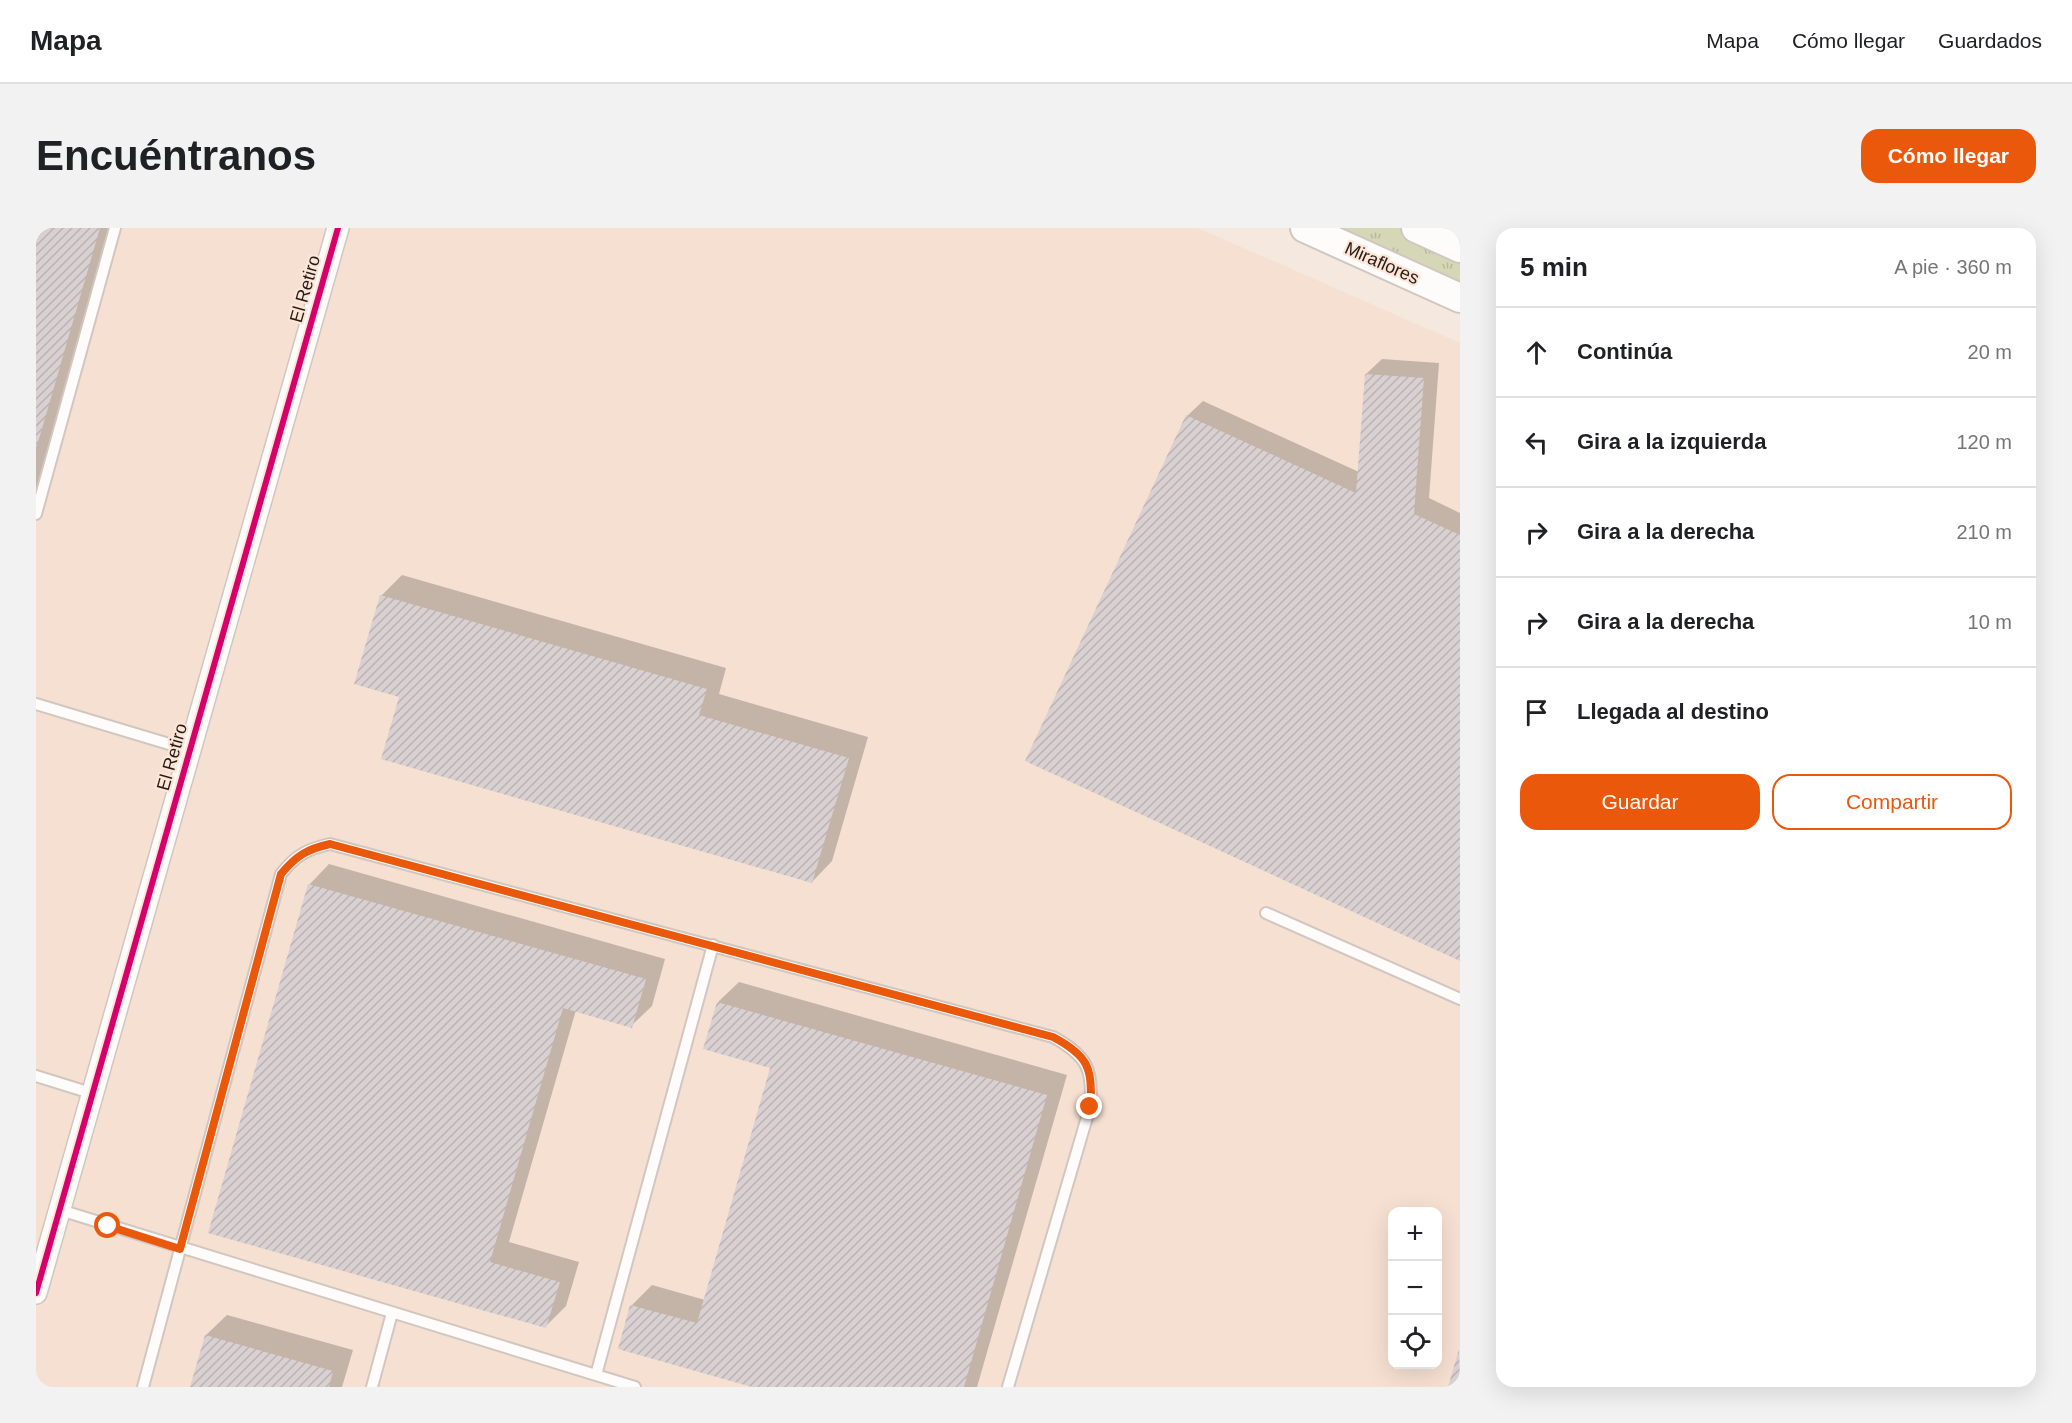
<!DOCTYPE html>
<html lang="es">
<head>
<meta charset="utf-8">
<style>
	:root { --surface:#fff; --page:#f2f2f2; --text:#202124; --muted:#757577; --line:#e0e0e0; --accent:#ea580c }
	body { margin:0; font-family:Arial,sans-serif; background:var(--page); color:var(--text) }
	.controls { position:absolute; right:18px; bottom:18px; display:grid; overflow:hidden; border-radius:12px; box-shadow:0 6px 24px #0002 }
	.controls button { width:54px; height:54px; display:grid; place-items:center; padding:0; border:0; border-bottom:2px solid var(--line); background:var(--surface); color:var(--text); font:30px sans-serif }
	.stop { position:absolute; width:18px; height:18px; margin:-14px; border:4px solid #ea580c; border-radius:50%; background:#fff }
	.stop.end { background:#ea580c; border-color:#fff; box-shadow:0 2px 6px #0008 }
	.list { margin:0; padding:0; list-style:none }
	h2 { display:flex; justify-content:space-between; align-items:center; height:78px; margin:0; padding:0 24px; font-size:26px }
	h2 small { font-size:20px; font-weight:400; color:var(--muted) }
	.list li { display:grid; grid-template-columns:39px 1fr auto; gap:18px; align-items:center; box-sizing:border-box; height:90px; padding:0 24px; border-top:2px solid var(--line) }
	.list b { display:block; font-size:22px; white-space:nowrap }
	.list em { font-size:20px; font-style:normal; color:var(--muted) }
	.actions { display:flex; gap:12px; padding:18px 24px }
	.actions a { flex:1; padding:14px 0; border:2px solid var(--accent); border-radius:18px; text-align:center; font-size:21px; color:var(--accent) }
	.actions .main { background:var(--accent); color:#fff }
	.icon { flex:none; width:33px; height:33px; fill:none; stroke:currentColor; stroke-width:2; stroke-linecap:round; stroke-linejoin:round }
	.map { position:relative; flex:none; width:1424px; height:1159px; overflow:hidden; border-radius:18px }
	header { display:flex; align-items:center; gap:36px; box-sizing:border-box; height:84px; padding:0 30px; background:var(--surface); border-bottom:2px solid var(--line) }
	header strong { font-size:28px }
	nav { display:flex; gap:33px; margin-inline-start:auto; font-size:21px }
	.intro { display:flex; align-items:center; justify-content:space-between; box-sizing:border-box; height:144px; padding:0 36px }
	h1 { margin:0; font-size:42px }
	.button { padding:15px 27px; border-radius:18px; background:var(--accent); color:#fff; font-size:21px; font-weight:700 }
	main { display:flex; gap:36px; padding:0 36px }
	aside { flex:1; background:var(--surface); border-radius:18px; box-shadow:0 6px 24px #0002 }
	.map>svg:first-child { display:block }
	.built { fill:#f6e0d1; fill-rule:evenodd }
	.grass { fill:url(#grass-tufts) }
	.shadow { fill:#0003 }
	.building { fill:url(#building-hatch) }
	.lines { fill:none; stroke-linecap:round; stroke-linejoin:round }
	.service-casing { stroke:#d1c6c0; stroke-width:14 }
	.minor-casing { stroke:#d1c6c0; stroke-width:24 }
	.secondary-casing { stroke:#d1c6c0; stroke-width:32 }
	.service { stroke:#fefcfa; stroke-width:10 }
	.minor { stroke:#fefcfa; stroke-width:21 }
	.secondary { stroke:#fefcfa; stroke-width:28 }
	.cycleway-casing { stroke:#fde6d7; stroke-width:10 }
	.cycleway { stroke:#d6006c; stroke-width:6 }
	.route { stroke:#ea580c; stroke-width:8 }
	.labels { text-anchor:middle; stroke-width:4.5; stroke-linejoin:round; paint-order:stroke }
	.street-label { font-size:18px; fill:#261d18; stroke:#fde6d7 }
</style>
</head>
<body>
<header>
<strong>Mapa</strong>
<nav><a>Mapa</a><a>Cómo llegar</a><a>Guardados</a></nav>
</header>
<div class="intro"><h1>Encuéntranos</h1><a class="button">Cómo llegar</a></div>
<main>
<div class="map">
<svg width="1424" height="1159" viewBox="0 0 1424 1159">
	<defs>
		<pattern id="grass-tufts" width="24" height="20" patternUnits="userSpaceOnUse" patternTransform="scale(1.5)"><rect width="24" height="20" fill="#d6d7b7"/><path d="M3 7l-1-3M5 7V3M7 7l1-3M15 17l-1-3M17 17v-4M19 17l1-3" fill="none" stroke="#b8b89d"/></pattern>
		<pattern id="building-hatch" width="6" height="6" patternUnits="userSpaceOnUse" patternTransform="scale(1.5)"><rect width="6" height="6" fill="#d9d0d1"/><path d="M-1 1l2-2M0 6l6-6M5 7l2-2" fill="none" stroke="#bab2b3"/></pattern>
	</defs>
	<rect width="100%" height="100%" fill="#f5e8df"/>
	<path class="built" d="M0,0H1162L1424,115V1159H0ZM1356,984H1402V1136H1356Z"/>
	<path class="grass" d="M1301,0H1363L1424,28V56Z"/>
	<path class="shadow" d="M0,0H77L0,267Z
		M1346,131L1403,135L1393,270L1424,285V731L1151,188L1167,173L1323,244L1330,146Z
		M366,347L690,440L683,466L832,509L796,633L776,654L365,468L345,368Z
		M293,636L629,731L616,778L595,798L540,782L473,1014L543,1034L530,1078L510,1098L174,1004L273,657Z
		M703,754L1031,847L941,1159H722L596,1077L616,1057L669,1072L736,839L682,774Z
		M191,1087L317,1122L306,1159H156L170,1107Z"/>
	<path class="building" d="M0,0H64L1,218H0Z
		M1329,146L1388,150L1378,286L1424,307V733L989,533L1150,187L1320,265Z
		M344,367L671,461L663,487L813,530L776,655L345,531L363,469L318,456Z
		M272,656L610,751L596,800L527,780L454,1034L524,1054L510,1100L172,1005Z
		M681,774L1011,867L928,1159H716L582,1121L594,1077L661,1095L734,840L667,821Z
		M169,1107L297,1143L293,1159H154Z
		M1423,1121L1424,1159H1412Z"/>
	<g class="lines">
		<g class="service-casing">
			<path id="service" d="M0,286L79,0
				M0,476L153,522
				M1230,685L1424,771
				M0,848L58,866
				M24,982L599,1159
				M560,1147L677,717
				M107,1159L245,646C259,628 271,621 294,616L1017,809C1050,827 1058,841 1054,879L972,1159
				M336,1159L356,1085"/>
		</g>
		<g class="minor-casing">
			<path id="minor" d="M0,1065L302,0"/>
		</g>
		<g class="secondary-casing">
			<path id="secondary" d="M1269,0L1424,70
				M1380,0L1424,20"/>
		</g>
		<use href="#service" class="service"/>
		<use href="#minor" class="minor"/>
		<use href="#secondary" class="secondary"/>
		<g class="cycleway-casing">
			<path id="cycleway" d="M0,1065L302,0"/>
		</g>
		<use href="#cycleway" class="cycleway"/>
	</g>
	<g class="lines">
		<path class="route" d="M72,998L144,1021L245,646C260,628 271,621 294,616L1017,809C1051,827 1058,840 1054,879"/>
	</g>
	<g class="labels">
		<g class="street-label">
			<text transform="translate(1346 35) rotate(24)" y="6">Miraflores</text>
			<text transform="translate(269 61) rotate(-74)" y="6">El Retiro</text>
			<text transform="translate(136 529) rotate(-74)" y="6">El Retiro</text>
		</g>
	</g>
</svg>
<div class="controls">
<button>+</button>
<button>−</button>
<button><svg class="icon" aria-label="locate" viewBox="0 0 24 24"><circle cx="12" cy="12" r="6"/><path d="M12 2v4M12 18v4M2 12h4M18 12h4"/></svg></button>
</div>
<div class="stop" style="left:72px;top:998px"></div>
<div class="stop end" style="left:1054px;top:879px"></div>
</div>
<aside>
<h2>5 min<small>A pie · 360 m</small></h2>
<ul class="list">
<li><svg class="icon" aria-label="ahead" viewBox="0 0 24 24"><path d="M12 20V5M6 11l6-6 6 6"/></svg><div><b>Continúa</b></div><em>20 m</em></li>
<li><svg class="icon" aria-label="left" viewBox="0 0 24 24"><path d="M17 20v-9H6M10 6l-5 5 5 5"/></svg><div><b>Gira a la izquierda</b></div><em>120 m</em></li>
<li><svg class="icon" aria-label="right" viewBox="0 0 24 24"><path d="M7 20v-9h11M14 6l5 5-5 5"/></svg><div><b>Gira a la derecha</b></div><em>210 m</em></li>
<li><svg class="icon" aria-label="right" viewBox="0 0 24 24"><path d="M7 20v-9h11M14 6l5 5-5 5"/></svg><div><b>Gira a la derecha</b></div><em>10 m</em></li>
<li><svg class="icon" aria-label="arrive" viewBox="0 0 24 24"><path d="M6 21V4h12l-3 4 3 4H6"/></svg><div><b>Llegada al destino</b></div></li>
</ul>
<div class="actions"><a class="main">Guardar</a><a>Compartir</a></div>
</aside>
</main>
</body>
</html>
